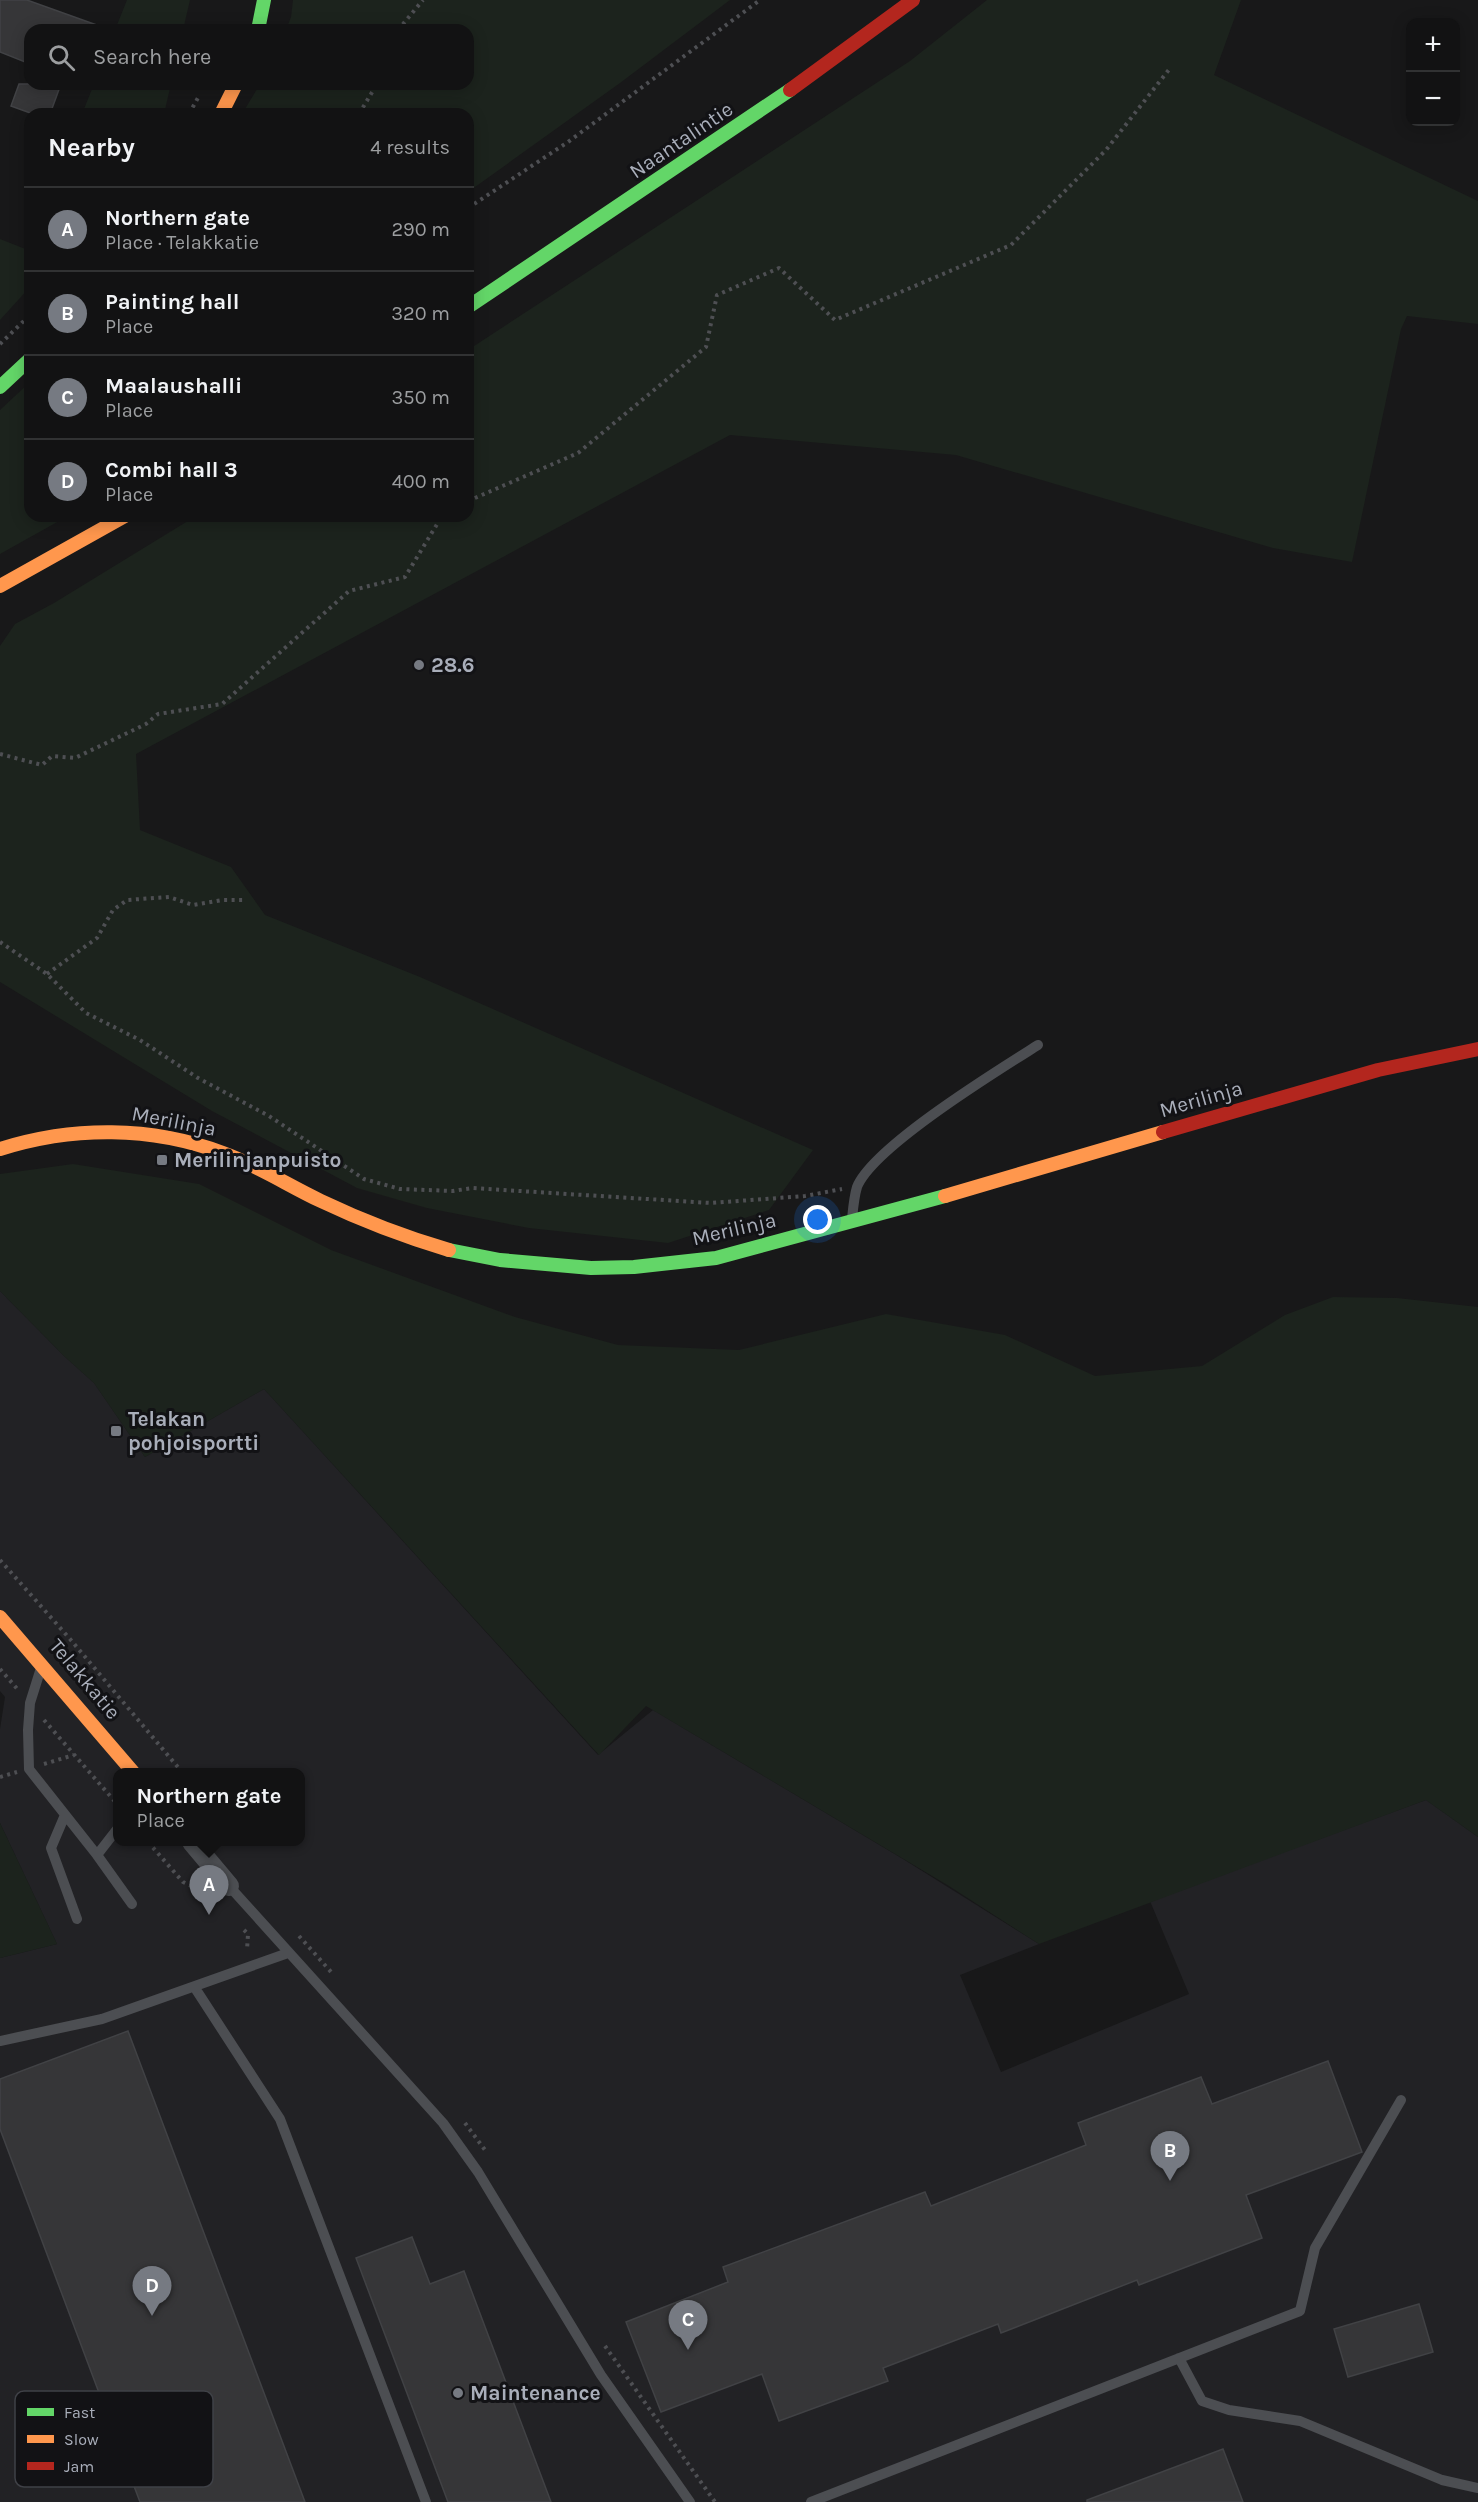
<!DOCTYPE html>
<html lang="en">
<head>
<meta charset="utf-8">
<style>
	:root { --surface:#121213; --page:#1f2021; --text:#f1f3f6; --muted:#9c9ea0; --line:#313233; --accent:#767a82 }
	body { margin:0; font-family:Karla,sans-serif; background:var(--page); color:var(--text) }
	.controls { position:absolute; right:18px; top:18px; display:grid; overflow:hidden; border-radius:12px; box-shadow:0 3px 15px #0003 }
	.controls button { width:54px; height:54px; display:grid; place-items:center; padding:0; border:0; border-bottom:2px solid var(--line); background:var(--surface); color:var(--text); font:30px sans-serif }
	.you { position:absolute; left:818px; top:1220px; width:21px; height:21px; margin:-15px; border:4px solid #fff; border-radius:50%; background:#1a73e8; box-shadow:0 0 0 9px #1a73e833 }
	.badge { display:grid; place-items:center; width:39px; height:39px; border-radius:50%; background:var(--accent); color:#fff; font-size:20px; font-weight:700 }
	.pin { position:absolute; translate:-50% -50px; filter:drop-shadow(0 2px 3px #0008) }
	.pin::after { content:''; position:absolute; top:32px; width:21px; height:18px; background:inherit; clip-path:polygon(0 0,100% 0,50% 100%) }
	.popup { position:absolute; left:113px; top:1768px; width:192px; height:78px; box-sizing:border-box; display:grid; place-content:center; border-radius:12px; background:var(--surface); filter:drop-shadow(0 2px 4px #0005); font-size:20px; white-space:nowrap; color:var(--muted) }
	.popup b { font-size:22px; color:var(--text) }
	.popup::after { content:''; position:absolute; left:50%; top:100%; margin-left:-12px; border:12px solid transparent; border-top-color:var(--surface) }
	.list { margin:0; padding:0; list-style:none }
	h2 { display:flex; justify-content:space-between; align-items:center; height:78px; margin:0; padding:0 24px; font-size:26px }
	h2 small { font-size:20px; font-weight:400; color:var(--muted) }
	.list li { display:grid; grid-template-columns:39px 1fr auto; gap:18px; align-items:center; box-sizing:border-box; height:84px; padding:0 24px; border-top:2px solid var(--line) }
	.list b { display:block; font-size:22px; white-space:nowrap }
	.list p { margin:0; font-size:20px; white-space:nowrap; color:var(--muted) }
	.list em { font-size:20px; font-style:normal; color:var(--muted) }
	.icon { flex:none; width:33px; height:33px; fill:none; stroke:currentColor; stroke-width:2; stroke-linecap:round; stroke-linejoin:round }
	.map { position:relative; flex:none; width:1478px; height:2502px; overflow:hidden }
	.search { position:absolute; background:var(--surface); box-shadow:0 3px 15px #0003; left:24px; top:24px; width:450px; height:66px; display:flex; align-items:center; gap:15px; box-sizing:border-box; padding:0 21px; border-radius:18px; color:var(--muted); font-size:22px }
	.panel { position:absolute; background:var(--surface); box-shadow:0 3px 15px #0003; left:24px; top:108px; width:450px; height:414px; border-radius:18px }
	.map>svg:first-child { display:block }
	.built { fill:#222225; fill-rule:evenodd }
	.green { fill:#1c231d }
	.building { fill:#363638; stroke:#414245; stroke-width:1.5 }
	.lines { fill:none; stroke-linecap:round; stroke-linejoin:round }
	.path { stroke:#4e4f53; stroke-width:4; stroke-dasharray:3 4.5; stroke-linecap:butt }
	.lane { stroke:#4c4e52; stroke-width:10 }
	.street { stroke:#4c4e52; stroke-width:20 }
	.fast { stroke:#63d668; stroke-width:14 }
	.slow { stroke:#ff974d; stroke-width:14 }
	.jam { stroke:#b3261e; stroke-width:14 }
	.poi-dot { fill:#767a82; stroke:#121215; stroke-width:2 }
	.labels { text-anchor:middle; stroke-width:6; stroke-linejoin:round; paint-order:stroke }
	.street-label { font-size:21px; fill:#a9aeba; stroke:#121215 }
	.poi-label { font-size:21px; font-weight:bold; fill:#a9aeba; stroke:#121215; text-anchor:start }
	.key { fill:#121215; stroke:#3f4147; stroke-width:1.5 }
	.key-label { font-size:16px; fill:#a9aeba }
</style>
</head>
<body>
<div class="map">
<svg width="1478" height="2502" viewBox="0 0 1478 2502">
	<rect width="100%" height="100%" fill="#181819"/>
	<path class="built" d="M0,1291L64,1356L94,1383L145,1457L264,1389L598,1755L653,1710L903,1859L1039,1944L960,1975L1001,2072L1189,1994L1150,1901L1426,1800L1478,1837V2502H0V1958L57,1944L0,1823V1729L5,1697L0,1691ZM118,1772H300V1842H118Z"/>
	<path class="green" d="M127,0H190L183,30H115Z
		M293,0H730L620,83L468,192V114H242L260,84H468V30H286L291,17Z
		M987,0H1241L1214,75L1478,201V324L1407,316L1401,329L1352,562L1273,548L956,455L730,435L136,754L140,830L231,867L265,915L420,977L813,1150L769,1210L668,1243L529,1228L427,1208L357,1188L212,1111L0,982V646L15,624L54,603L196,516H468V350L910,61Z
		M94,84H171L164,114H82Z
		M0,239L28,250L30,246V287L0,320Z
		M30,382V516H68L0,554V410Z
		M73,1164L199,1184L331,1250L515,1317L618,1345L739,1350L886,1314L1005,1335L1095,1376L1202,1366L1285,1315L1333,1297L1397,1298L1478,1307V1837L1426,1800L1039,1944L949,1886L646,1706L599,1755L264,1389L145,1457L94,1383L64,1356L0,1291V1174Z
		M0,1823L57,1944L0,1958Z"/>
	<path class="building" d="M0,0H27L105,28L104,30H30V64L0,52Z
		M19,84H61L50,114H33L11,106Z
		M128,2031L305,2502H140L0,2129V2079Z
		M1328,2061L1362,2152L1246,2195L1262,2238L1139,2285L1137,2280L1001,2333L998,2324L883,2368L888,2381L779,2421L762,2374L661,2412L626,2322L728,2282L723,2267L925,2192L931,2206L1086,2145L1078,2123L1201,2077L1212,2104Z
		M412,2237L430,2284L464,2271L551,2502H448L356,2258Z
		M1419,2304L1433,2352L1348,2377L1334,2329Z
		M1223,2449L1243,2502H1087V2500Z"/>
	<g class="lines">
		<path class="path" d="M398,30L423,0
			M189,114L199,96
			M359,114L377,84
			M468,208L568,142L760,0
			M0,344L30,315
			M468,501L578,453L706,347L717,295L779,268L835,320L1011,245L1106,150L1171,67
			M0,754L42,765L52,756L75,758L146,724L158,714L222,704L349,591L405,577L442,516
			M0,942L47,974L86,1013L140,1040L198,1078L269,1116L364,1179L400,1189L453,1191L472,1188L711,1203L805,1196L842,1189
			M47,974L97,938L113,910L127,900L169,897L193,905L222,900H244
			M0,1560L70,1639L182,1772
			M0,1669L19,1691
			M44,1720L118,1805
			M44,1764L74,1755
			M0,1777L17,1772
			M148,1842L183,1882L207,1893
			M244,1930L248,1934L247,1950
			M299,1936L332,1973
			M465,2123L485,2150
			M605,2346L715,2502"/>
		<path class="lane" d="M852,1219C853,1209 854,1197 857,1187C873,1147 997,1071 1038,1045
			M41,1668L30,1703L28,1730L29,1769L97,1855L118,1828
			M65,1815L51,1848L77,1919
			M97,1855L132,1904
			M229,1886L443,2123L478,2172L601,2375L690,2502
			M195,1988L280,2119L426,2502
			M0,2041L102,2019L288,1953
			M1179,2358L1202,2401L1229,2410L1300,2421L1442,2480L1478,2488
			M811,2502L1300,2311L1315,2248L1401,2100"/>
		<path class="street" d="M192,1842L229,1886"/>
		<path class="fast" d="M258,30L264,0
			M468,307L790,90
			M0,387L30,359
			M449,1250L500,1260L591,1268L634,1267L716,1258L945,1196"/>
		<path class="slow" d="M221,114L236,84
			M0,586L125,516
			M0,1149C73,1126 151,1126 223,1153C257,1165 289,1186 321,1201C363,1221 405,1237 449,1250
			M945,1196L1163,1132
			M0,1617L133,1772"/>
		<path class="jam" d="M790,90L913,0
			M1163,1132L1378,1070L1478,1049"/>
	</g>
	<g class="poi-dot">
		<circle cx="419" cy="665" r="6"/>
		<rect x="156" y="1154" width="12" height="12" rx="3"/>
		<rect x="110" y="1425" width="12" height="12" rx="3"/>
		<circle cx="458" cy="2393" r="6"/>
	</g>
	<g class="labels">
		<g class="street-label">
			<text transform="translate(681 140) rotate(-34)" y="7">Naantalintie</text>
			<text transform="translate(1201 1099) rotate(-16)" y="7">Merilinja</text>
			<text transform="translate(174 1121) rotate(11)" y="7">Merilinja</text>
			<text transform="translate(734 1229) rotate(-13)" y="7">Merilinja</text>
			<text transform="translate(85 1679) rotate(50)" y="7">Telakkatie</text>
		</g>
		<g class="poi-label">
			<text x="431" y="672">28.6</text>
			<text x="174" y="1167">Merilinjanpuisto</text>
			<text x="128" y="1426">Telakan<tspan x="128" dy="24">pohjoisportti</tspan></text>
			<text x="470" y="2400">Maintenance</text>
		</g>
	</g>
	<rect x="15" y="2391" width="198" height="96" rx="9" class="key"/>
	<rect x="27" y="2408" width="27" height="8" fill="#63d668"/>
	<rect x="27" y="2435" width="27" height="8" fill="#ff974d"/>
	<rect x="27" y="2462" width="27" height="8" fill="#b3261e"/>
	<g class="key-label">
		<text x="64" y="2418">Fast</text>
		<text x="64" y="2445">Slow</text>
		<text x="64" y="2472">Jam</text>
	</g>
</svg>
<div class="controls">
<button>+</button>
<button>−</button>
</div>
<div class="you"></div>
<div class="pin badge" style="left:209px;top:1915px">A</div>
<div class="popup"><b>Northern gate</b>Place</div>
<div class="pin badge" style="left:1170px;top:2181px">B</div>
<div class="pin badge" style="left:688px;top:2350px">C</div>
<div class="pin badge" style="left:152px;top:2316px">D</div>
<div class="search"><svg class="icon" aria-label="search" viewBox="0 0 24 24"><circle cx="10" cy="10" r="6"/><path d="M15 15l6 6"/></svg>Search here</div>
<section class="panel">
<h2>Nearby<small>4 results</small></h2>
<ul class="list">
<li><span class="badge">A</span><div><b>Northern gate</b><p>Place · Telakkatie</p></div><em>290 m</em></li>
<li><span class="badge">B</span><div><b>Painting hall</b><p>Place</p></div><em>320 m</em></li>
<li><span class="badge">C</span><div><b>Maalaushalli</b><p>Place</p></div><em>350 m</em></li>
<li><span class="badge">D</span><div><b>Combi hall 3</b><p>Place</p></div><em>400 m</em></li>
</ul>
</section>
</div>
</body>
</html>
